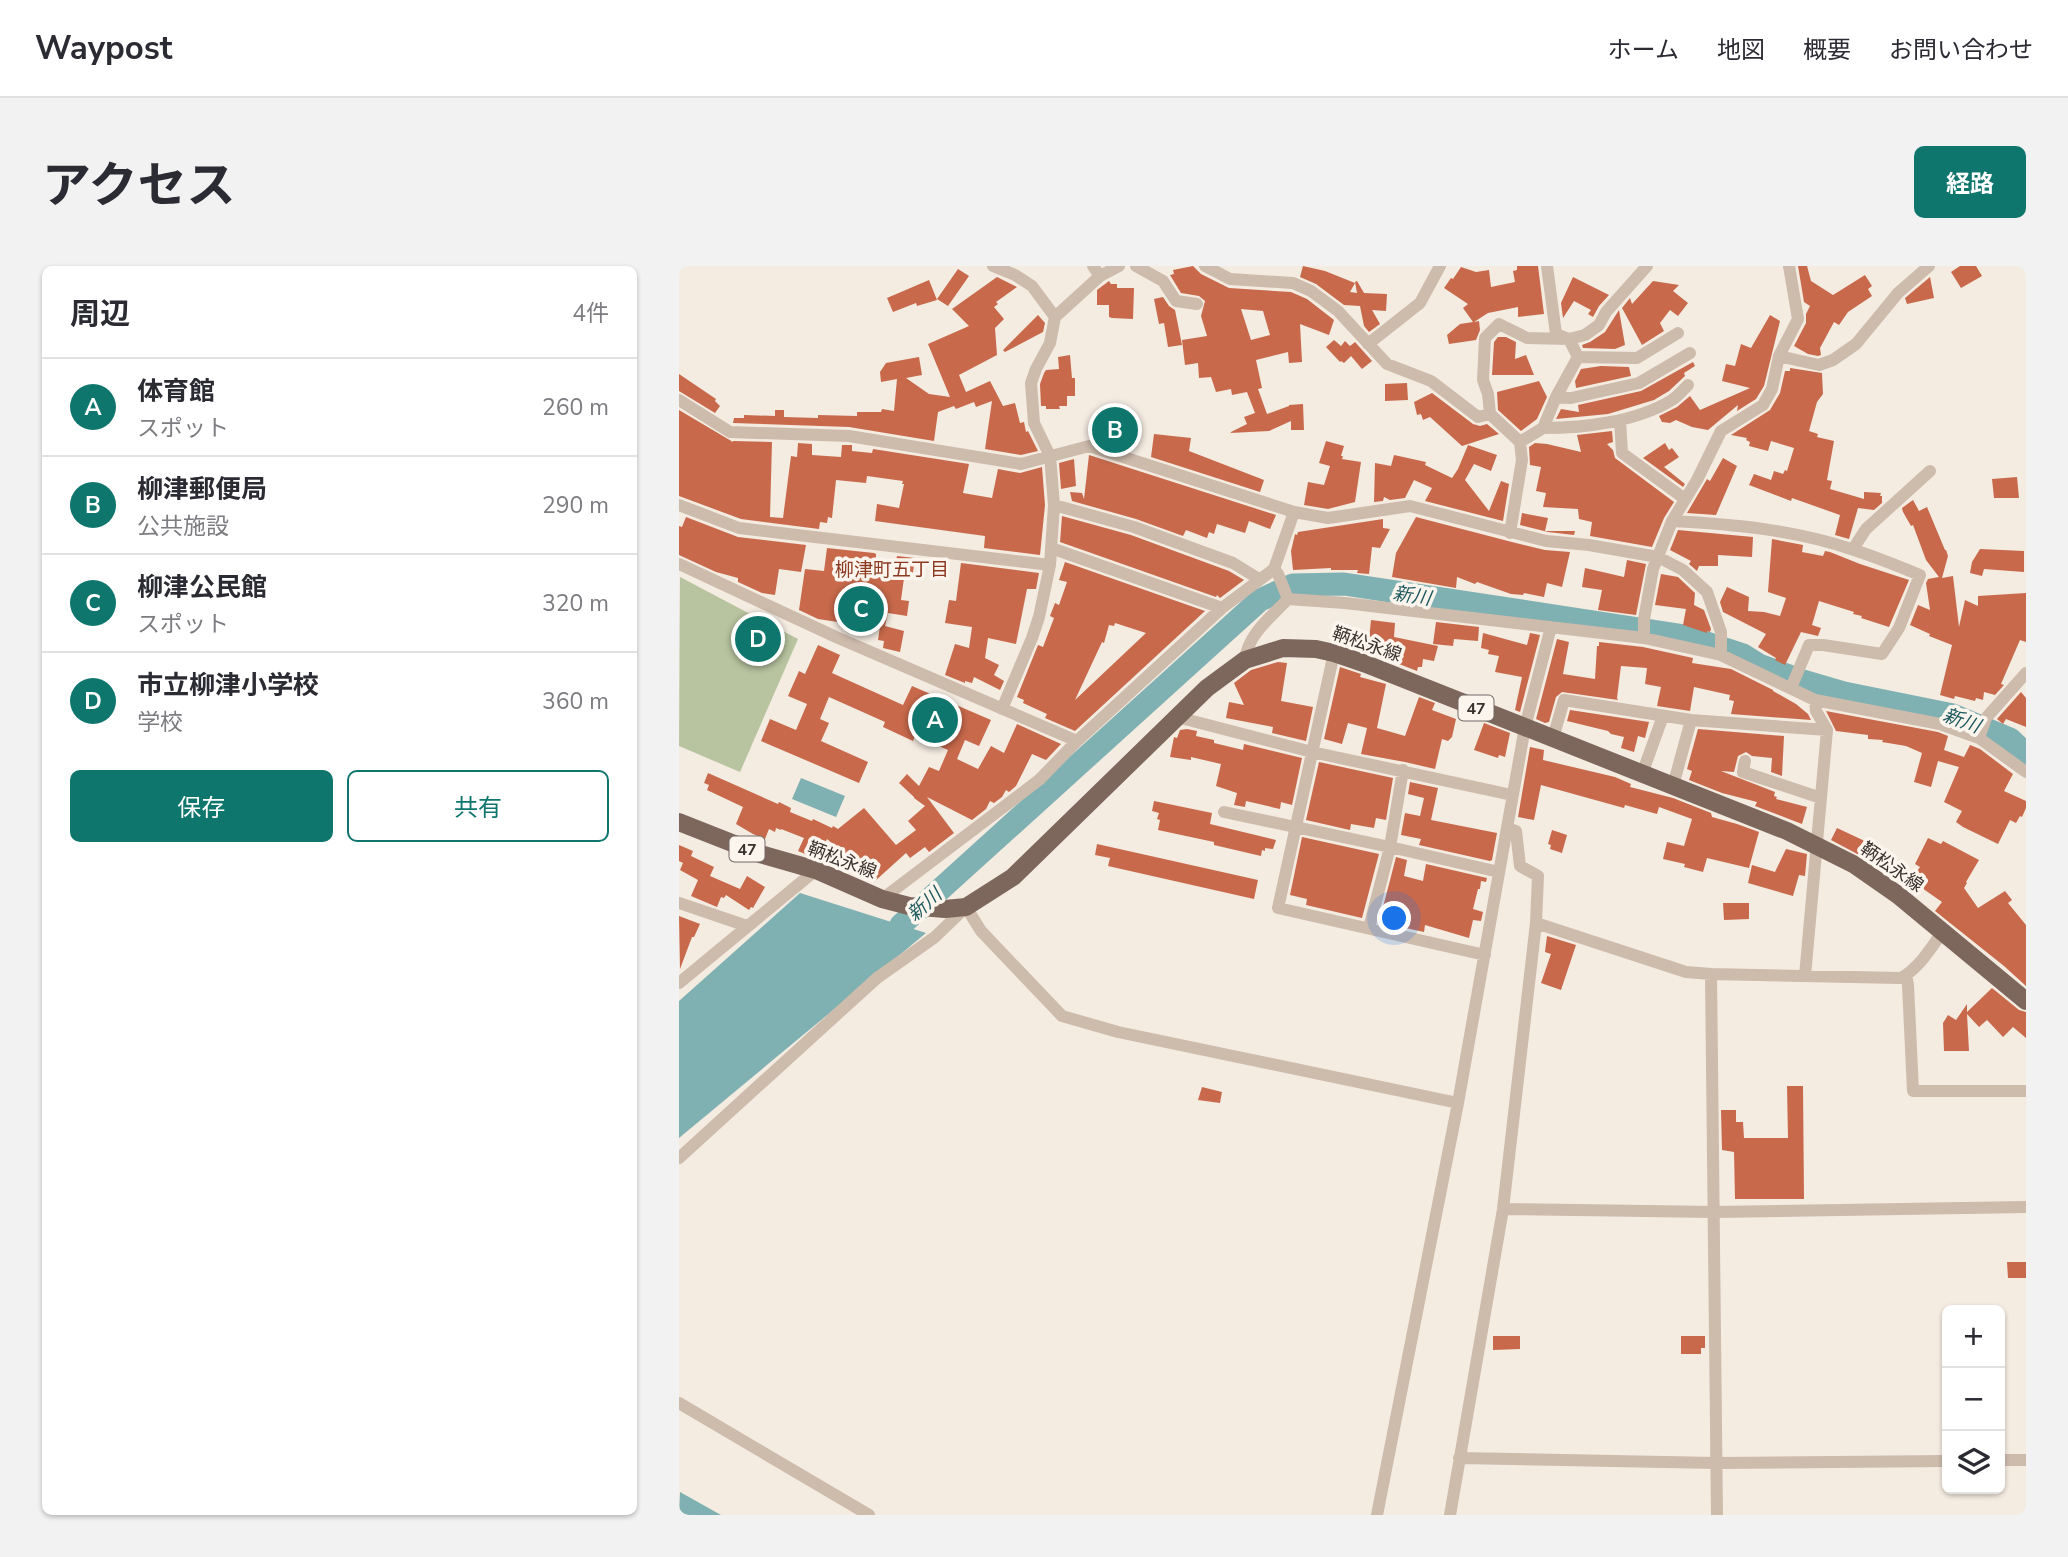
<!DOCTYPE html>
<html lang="ja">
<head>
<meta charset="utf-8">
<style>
	:root { --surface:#fff; --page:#f2f2f3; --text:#2b2b33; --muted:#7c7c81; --line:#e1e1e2; --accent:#0f766e }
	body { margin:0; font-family:"Nunito Sans","Noto Sans JP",sans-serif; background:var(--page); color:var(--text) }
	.controls { position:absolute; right:21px; bottom:21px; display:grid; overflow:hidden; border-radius:10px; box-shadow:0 2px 5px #0004 }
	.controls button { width:63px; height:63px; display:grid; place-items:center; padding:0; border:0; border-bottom:2px solid var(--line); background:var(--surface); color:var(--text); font:35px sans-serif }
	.you { position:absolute; left:716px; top:653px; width:24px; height:24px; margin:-18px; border:5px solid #fff; border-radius:50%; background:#1a73e8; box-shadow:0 0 0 10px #1a73e833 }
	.badge { display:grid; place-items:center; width:46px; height:46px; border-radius:50%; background:var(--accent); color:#fff; font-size:23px; font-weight:700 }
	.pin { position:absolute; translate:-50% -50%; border:4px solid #fff; box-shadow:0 2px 7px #0006 }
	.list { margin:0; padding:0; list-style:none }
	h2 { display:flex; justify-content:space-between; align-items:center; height:91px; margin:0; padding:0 28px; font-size:30px }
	h2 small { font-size:23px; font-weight:400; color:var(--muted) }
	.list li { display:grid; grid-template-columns:46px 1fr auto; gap:21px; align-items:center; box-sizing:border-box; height:98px; padding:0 28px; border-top:2px solid var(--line) }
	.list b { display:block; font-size:26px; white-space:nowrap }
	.list p { margin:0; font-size:23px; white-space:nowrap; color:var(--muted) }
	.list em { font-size:23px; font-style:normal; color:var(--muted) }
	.actions { display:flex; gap:14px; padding:21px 28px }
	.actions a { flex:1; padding:16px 0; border:2px solid var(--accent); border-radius:10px; text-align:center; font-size:24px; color:var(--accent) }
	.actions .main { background:var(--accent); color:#fff }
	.icon { flex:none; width:38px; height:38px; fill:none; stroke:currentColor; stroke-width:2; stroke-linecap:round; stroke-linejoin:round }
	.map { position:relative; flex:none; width:1347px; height:1249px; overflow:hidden; border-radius:10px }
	header { display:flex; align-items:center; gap:42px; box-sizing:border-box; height:98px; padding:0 35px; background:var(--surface); border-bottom:2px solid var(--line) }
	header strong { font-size:33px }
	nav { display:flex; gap:38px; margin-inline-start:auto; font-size:24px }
	.intro { display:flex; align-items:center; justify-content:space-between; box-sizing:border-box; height:168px; padding:0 42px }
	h1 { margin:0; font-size:49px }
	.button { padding:18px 32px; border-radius:10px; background:var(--accent); color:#fff; font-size:24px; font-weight:700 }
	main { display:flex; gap:42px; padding:0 42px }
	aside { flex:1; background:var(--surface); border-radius:10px; box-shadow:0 2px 5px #0004 }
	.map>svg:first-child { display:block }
	.green { fill:#b8c4a0 }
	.water { fill:#7fb0b2 }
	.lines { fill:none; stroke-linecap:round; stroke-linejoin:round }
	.river { stroke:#7fb0b2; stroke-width:23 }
	.building { fill:#c8694b; fill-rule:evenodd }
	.street { stroke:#cdbbac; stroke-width:12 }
	.primary { stroke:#7d675c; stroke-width:18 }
	.labels { text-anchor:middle; stroke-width:7; stroke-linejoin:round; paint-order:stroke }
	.shield { fill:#fbf5ee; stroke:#756b66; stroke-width:2 }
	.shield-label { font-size:16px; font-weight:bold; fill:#3b302b }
	.street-label { font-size:18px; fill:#3b302b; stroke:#fbf5ee }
	.neighbourhood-label { font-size:19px; fill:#8c3b22; stroke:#fbf5ee }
	.water-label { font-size:19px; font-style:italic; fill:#1f5a5e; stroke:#fbf5ee }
</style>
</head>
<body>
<header>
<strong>Waypost</strong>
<nav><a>ホーム</a><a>地図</a><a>概要</a><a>お問い合わせ</a></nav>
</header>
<div class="intro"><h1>アクセス</h1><a class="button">経路</a></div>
<main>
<aside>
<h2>周辺<small>4件</small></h2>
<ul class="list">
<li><span class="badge">A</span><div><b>体育館</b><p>スポット</p></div><em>260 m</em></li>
<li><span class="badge">B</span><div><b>柳津郵便局</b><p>公共施設</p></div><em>290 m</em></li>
<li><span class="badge">C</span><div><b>柳津公民館</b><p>スポット</p></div><em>320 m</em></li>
<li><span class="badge">D</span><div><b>市立柳津小学校</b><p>学校</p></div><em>360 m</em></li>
</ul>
<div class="actions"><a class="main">保存</a><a>共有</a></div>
</aside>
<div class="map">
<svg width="1347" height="1249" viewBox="0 0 1347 1249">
	<rect width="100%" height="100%" fill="#f4ebe1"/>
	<path class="green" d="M1,311L119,373L61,506L0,480Z"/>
	<path class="water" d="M122,512L166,530L157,551L113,533Z
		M121,627L247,667L0,872V735Z
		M1,1226L42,1249H0Z"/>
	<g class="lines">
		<path class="river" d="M222,659L581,334L614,319L665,318L1006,370L1064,389L1080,399L1124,415L1165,427L1274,449L1331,473L1347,488"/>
	</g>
	<path class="building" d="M514,0L522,8L550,22L612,26L628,33L655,54L650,69L621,58L623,96L610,97L609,86L577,94L583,122L579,123L588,148L610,140V139L624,138L625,164H612V155L590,165L550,167L568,158L565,151L576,147L568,126L553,129L552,123L537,126L532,111L520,112L519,97L506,99L503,74L528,70L522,50L526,35L520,30L502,27L491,9L495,8L494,4ZM562,43L584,45L591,69L572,74Z
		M624,0L646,5L676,17L671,26L678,27L676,16L678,15L685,27L708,28L707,45L693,44L701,58L690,66L685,60L681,40L665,39L637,18L621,11Z
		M838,0H859L865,48L839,51V41L809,47L795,56L800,55L801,64L797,74L770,78L768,69L781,58L794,56L784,42L789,38L765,22L772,12L774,13L782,1L797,6L810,4L812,21L836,16L834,5L838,4Z
		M1119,0H1128L1132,15L1154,29L1186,9L1193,20L1189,23L1193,30L1169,46L1160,59L1155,56L1141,82L1142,89L1139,90L1129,88L1115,80L1127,57V48L1131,40L1125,36Z
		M1281,0H1297L1303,10L1282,22L1272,6Z
		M279,3L290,10L269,40L258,33Z
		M318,11L338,21L317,36L319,38L315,41L325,53L316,62L318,89L280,109L287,126L311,115L324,140L336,137L341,157L345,156L347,166L349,165L359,185L342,189L306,183L313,135L297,141L295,136L277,143L275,140L259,146L255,175L170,161L54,157L55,152H65V149L96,150V144H105V151L139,152V149L178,150V146H202L203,143L215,145L218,113L202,116L201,106L207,97L240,91L243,109L227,112L250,128L271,131L249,78L290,60L273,43Z
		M894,11L930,29L920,40L914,51L909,48L912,44L895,35L884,52L882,37Z
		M1251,11L1255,32L1228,38L1226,32Z
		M250,14L258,34L238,40L237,37L214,46L208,32Z
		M430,15L432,18H438V22H455L454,53L433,52L430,51V39H418V24Z
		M974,15L1000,19L994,25L1009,37L999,50L991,44L981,57L985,65L963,79L943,42L951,32L953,38Z
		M484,31L490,40L496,44L503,79L489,81L485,57L480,58L475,33Z
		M940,44L946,79L936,83L904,82L903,79L911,76L926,66Z
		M359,49L366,57L364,66L326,86L324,84Z
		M1091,49L1101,55L1085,120L1077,133L1058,145L1059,139L1029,164L1013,161L997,154L991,157L983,156L980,150L998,141L1011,130L1021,144L1071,122L1043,115L1047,98L1056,100L1062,78L1072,82Z
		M819,71H827L837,76L836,93L847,89L855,109H813L815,76Z
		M655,74L662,80L666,75L671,80L676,76L693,95L683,103L672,90L665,97L662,95L661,96L647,81Z
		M391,89L393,112H396V130H388V140H380L381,143H367V140H362L361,118L365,107L367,104L380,103L379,91Z
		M1014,96L1016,100L1005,107L1006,110L990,125L975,134L929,148L877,153L882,143L900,146L899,139L962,125Z
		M922,100L950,101L952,110L897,122L896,115L902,103Z
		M1111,102L1143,107L1144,128L1138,136L1130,165L1139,168L1138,171L1155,175L1148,214L1153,215L1151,223L1185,233V226L1202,227L1201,230H1203V237L1195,244L1179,242L1170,273L1156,269L1161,249L1113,232L1112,235L1070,219L1075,208L1092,214L1095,205L1104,208L1106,204L1108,205L1115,182L1092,175L1089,185L1070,180L1071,176L1067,174L1068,172L1052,169L1091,144L1101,127L1106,105H1111Z
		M0,108L37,133L36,135L41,140L36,147L0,125Z
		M860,115L868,131L858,153L842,165L819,144L818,126Z
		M728,117L729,134L706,135V118Z
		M753,127L794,158L801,160L808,158L820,168L783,180L751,151L744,154L742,148L738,149L735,136Z
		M0,144L54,176V175L93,176L91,251L104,252L112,190L118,191L119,177L133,178V189L162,191L163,179H173V185L193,187L194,183L290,198L284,227L313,232L319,203L341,207L363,201L366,239L361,289L305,282L306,270L196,255L198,238L220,242L225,218H223L224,215L188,210L187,217L157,214L153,252L149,251L148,257L141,256L140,263L62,253L0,230Z
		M416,147L435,149L456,157L454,171L413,172Z
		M933,165L934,176L928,178L934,184L936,192L995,236L985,252L973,281L911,270L913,256L900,253L899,243L864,241L867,227L857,225L862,201L851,199L850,181L856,177L868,178L902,186L898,169Z
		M475,168L512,172L510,185L585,214L581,226L472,191Z
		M647,175L665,180L662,190H664L663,193L682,196L676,236L649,243L625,239L629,216L645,219L651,200L640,197Z
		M986,177L990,184L993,182L1000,191L985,201L1006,218L1004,221L964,192Z
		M789,179L818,189L812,205L795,198L786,214L810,245L822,215L830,218L824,255L746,235L753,222L735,214L726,232L711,234L705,231L704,235L695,236L696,197L712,200L715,189L747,196L746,199L773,212L779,203Z
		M410,189L597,249L591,263L570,255L566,267L538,258L535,268L530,266L528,272L507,264L504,270L457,253L393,235L391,226L403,227L405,233Z
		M1044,192L1058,200L1037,249L1008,247L1028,213L1031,215Z
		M395,193L397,220L382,223L380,197Z
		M1338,211L1340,232H1315L1313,213Z
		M1234,234L1240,245L1248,241L1266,284H1267L1269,290L1263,312L1274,310L1280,361L1286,334L1299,340V330L1347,327V376L1341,374L1322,418L1325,419L1316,429L1305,426L1304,434L1297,432L1296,435L1276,430L1275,433L1261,429L1273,379L1250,370L1251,368L1231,359L1239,339L1251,344L1247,317L1249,313L1260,311L1247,294L1234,259L1232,260L1224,246L1223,242Z
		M843,247L869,252L866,265H896L895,269L869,266L841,259Z
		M383,250L452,269L550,305L565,314L541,332L538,329L537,331L381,276Z
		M7,251L59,271L127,279L122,306L100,303L96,329L83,327L59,316V312L37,306L0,289V260L3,261Z
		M737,251L829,275L866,284L891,286L883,321L868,317L865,331L845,327L844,329L832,328L798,316L796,318L778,311L777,322L713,311L717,287Z
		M704,253V262L711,263L701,282L693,281L690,308L678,307L679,304H652V302L614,304L612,285L616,268L618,269L619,266Z
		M999,264L1074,271L1073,291L1039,289V300H1020L1018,305L1010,298L1012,295L991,284Z
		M1093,273L1124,279L1123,286L1144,290L1146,285L1151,286L1181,298L1230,314L1210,361L1182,352L1183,350L1174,348L1175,346L1140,335L1133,359L1142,362L1139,370L1122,366L1106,399L1096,394L1097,392L1079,381L1087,368L1044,346L1041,336L1048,321L1070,331L1069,345L1085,346L1101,350L1107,332L1089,326Z
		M148,282L195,287L197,288V292L217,295L218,290L236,292L233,313L225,312L222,334L230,335L228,350L209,347L206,360L225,365L221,386L204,382L205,375L199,374L201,360L160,353L159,356L139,353L120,344L126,303L145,305Z
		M1301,283L1345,285V306L1305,303L1303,310L1291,307L1293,296Z
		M948,294L967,298L957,349L919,344L923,324L903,321L906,302L945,311Z
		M386,296L526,345L396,465L366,452L368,448L344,437L345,434L338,431L359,379L364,381L375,352L371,350L376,337L380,339L388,316L380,314ZM436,357L467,367L396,434L423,376L425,377L430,359L435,360Z
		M282,297L360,307L357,323H348L337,378L309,372L306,392L320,399L315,409L325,415L321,424L295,411L293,417L286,415V417L266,409L276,378L290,382L293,361L266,357L270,334L277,335Z
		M982,308L999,311L1016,327L1015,339L1025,344L1032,363L1031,366L1028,365V367L1004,359L1007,343L976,339Z
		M692,354L716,357L715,371L759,380L755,395L744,393L743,401H739L738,405L715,396L718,387L689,384Z
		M757,356L800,361L799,375L775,373L774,380L754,378Z
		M804,367L848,379L851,367L861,369L841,446L836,444L843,411L816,406L820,390L809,388L810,384L802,382Z
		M878,373L890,376L884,408L916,413L918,380H920V376L964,381L1014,392L1013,397L1052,403L1094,424V425L1117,438L1129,448L1132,454L1052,448L1055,435L1050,434L1051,429L1015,421L1011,445L978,440L982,421L966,418L968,402L942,400L938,432L939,434L883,426L877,431L870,456L866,457L857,453Z
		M139,379L161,389L153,407L224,439L233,420L312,454L300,480L286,474L278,493L299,503L312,480L325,487L338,458L382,478L367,494L353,488L337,520L330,526L327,524L323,531L315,537L311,535L307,543L293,554L248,531L275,567L250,586L246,581L231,592L227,587L196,615L184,602L174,603L163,591L166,588L148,573L141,588L133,585L131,590L119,585L125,572L102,563V564L97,562L96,566L90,563L86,573L74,568L57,558L64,541L28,524L30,519L25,517L29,507L99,538L100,536L112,542L111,546L133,555L134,553L153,562L154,560L159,563L185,542L217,579L237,564L229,555L246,540L235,532V531L220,517L228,508L240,520L250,501L260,505L269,484L236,470L234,475L204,461L206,456L150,431L141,453L150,457L142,475L189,496L180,517L82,475L91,453L117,464L128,438L109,430L120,405L126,408Z
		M599,396L608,397L602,435L634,441L627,475L593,467L594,461L547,452L550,436L565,439L555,417L572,404Z
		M661,401L682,408L681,411L707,418L698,462L726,470L740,431L756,437L753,444L777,453L773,471L769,475L763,473L756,503L726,496L682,488L688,462L669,457L663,478L645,473Z
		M1342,426L1347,432V461L1327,453L1324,458L1318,453Z
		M891,444L970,456L966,472L959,470L955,486L942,482L945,471L932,468L929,465L888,455Z
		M1147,445L1259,466L1269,470L1265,484L1285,491L1291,479L1301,483L1334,508L1325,525L1347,535V542L1343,551L1341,550L1337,557L1331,554L1319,578L1284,561L1277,556L1283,545L1265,536L1280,501L1259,495L1252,521L1235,516L1243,487L1227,480L1203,476L1204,474L1189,473V469L1157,465Z
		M805,457L831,467L826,491L820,489L819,492L795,484Z
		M508,463L518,465L517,470L535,474V477L564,484L565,478L623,492L613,539L602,536L601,543L567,535L566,541L555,539L558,527L537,520L542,498L512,491V494L491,491L495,471L498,472L501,464Z
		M1019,463L1105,470L1103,510L1092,506L1093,492L1073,490L1067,486L1059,490L1055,506L1042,505L1096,526L1095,530L1098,531L1097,533L1128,541L1123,558L1076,540L1078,536L1043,527L1010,514L1013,505L1008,503Z
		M851,481L865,484L864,494L936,511L952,518L951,521L994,532L1032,547L1033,551L1058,558L1080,566L1070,602L1028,592L1024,606L1005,601L1006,598L984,593L988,576L1005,580L1013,553L980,541L978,548L946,539L945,542L862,519L855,554L839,551Z
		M640,496L714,512L707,554L697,552L695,562L672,558L671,564L627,554Z
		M731,516L759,522L752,554L818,567L813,594L811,595L740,579L742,573L722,569L726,547L741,550L745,532L729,528Z
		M475,535L533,547L531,558L597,574L594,583L586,582V585L583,584L582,590L535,579V576L479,564L481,554L478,553L480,547L473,545Z
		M1158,562L1207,585L1202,597L1201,596L1199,599L1152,574Z
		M873,564L888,569L883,587L871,583L872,579L869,578Z
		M623,571L700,588L683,652L627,639L628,633L611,629Z
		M1249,572L1262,578L1264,575L1300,594L1287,616L1288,617L1285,622L1299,642L1326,625L1333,634L1329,637L1347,659V720L1325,700L1256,645L1263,636L1243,622L1239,628L1237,626L1235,628L1227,621L1241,601L1236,598Z
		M418,578L579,614L575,633L429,600L431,592L416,589Z
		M0,579L14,585L12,590L35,601L31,610L61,623L68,610L86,621L74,642L72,641L70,644L47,629L45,632L42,631L38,641L12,630L19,614L1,604L4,597L0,595Z
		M1107,583L1128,588L1126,610L1120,609L1114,630L1069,617L1073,599L1096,606Z
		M717,591L728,594L725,610L744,615L747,598L808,612L807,616L802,615L801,623H799L794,643L804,646L802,655L794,654L790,672L746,659L745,666L722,661L723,656L702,649Z
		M1044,637H1070V653L1045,654Z
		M0,650L21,658L15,671H13L1,703Z
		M868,670L897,679L882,724L862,717L872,688L866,686Z
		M1313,722L1340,744L1347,746V772L1334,761L1324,771L1308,754L1300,761L1288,748L1290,785H1265L1264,757L1269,749L1277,754L1288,738V746Z
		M1108,820H1124L1125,933H1056L1055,886L1043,884L1042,844H1057V856H1064L1065,872H1109Z
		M523,821L543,826L541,837L519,834Z
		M1328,996H1347V1012H1329Z
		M814,1070H841V1083L814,1084Z
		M1002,1070H1026V1082H1022V1088H1002Z"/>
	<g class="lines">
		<path class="street" d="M314,0L336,9L353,20L376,51
			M457,0L484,15L497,35L518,38
			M526,0L551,13L614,17L632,25L659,45L708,98L752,115L799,151L811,148L841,176L843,194L831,267
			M868,0L877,68L890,73L899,91L958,92L999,67
			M421,10L440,0
			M689,78L741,37L761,0
			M1100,90L1140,99L1154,94L1177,78L1219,27L1250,0
			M877,131L892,132L960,117L1011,87
			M0,134L51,166L170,170L342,198L410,180L615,246L649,252L731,240L867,275L910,279L979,291L1004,304L1028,326L1042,366V389
			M811,148L809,128L804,114L806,72L820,58L848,72L890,73L906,69L920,59L927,46L968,0
			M941,154L943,187L1006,233
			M864,162C905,162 957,156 993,134C999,130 1004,124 1009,119
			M841,176L864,162L877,131L899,91
			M0,239L60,262L371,299
			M375,239L455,261L554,297L580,313
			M993,255C1054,258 1117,264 1175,284C1197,291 1219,300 1241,309L1220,362L1203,388L1144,379H1130L1112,422
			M372,282L543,342
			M1174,283L1187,263L1251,205
			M0,298L157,371L398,475
			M595,303L599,308L609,333
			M965,372V353L974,303L993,255L1018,214L1042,165L1084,139L1093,123L1100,90L1119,53L1110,0
			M655,387L599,642L806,689
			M566,394C569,368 592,351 609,333L666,337L965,372L1042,389L1136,434L1261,458L1300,472L1347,506
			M323,443L353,372L360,351L371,299L375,239L371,190L355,157L352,117L357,103L371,77L376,51L421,10L414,0
			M498,451L633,486L833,529
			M874,472L885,434L1012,454L1148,464
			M1300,472L1307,452L1347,407
			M1066,495L1064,506L1142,532
			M963,508L984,450
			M994,520L1012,454
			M545,546L711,581L820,606
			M203,633L360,514L398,475L543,342L595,303L615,246
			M0,637L68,660
			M857,657L1007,706L1032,708L1222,712C1240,702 1253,681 1264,665
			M690,662L711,581L724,504
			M1032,708L1038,1249
			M1227,709L1229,719L1234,825H1347
			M1126,710L1148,464L1137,445L1136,434
			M0,717L137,604
			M0,892L198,712L256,671L287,641L302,665L383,750L439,766L779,837
			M824,943L1035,946L1347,941
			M0,1137L190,1249
			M780,1192L1037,1197L1268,1195
			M1321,1194H1347
			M698,1249L779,837L846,461L872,361
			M771,1249L824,943L857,657L859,610L841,600L837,565L829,562"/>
		<path class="primary" d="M0,556L81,588L137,604L203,633L230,640L266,643L287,641L334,611L528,422L566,394L604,382L637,383L655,387L687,398L1108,565L1176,599L1219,629L1347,735"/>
	</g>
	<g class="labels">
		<g class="shield">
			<rect x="779.5" y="429.5" width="35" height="25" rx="5"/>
			<rect x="50.5" y="570.5" width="35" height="25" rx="5"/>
		</g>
		<g class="shield-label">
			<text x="797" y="448">47</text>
			<text x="68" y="589">47</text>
		</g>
		<g class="street-label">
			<text transform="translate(688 378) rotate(19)" y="6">鞆松永線</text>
			<text transform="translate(163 594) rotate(21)" y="6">鞆松永線</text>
			<text transform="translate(1213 601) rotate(35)" y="6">鞆松永線</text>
		</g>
		<g class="neighbourhood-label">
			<text x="213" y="310">柳津町五丁目</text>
		</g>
		<g class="water-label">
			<text transform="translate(733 329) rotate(9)" y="7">新川</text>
			<text transform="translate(1283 454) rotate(20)" y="7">新川</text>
			<text transform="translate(245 638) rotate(-42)" y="7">新川</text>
		</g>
	</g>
</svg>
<div class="controls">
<button>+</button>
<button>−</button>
<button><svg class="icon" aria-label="layers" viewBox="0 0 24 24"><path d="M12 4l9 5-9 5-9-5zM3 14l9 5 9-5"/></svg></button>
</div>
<div class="you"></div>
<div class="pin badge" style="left:256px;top:454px">A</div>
<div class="pin badge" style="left:436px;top:164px">B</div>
<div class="pin badge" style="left:182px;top:343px">C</div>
<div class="pin badge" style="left:79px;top:373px">D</div>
</div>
</main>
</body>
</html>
